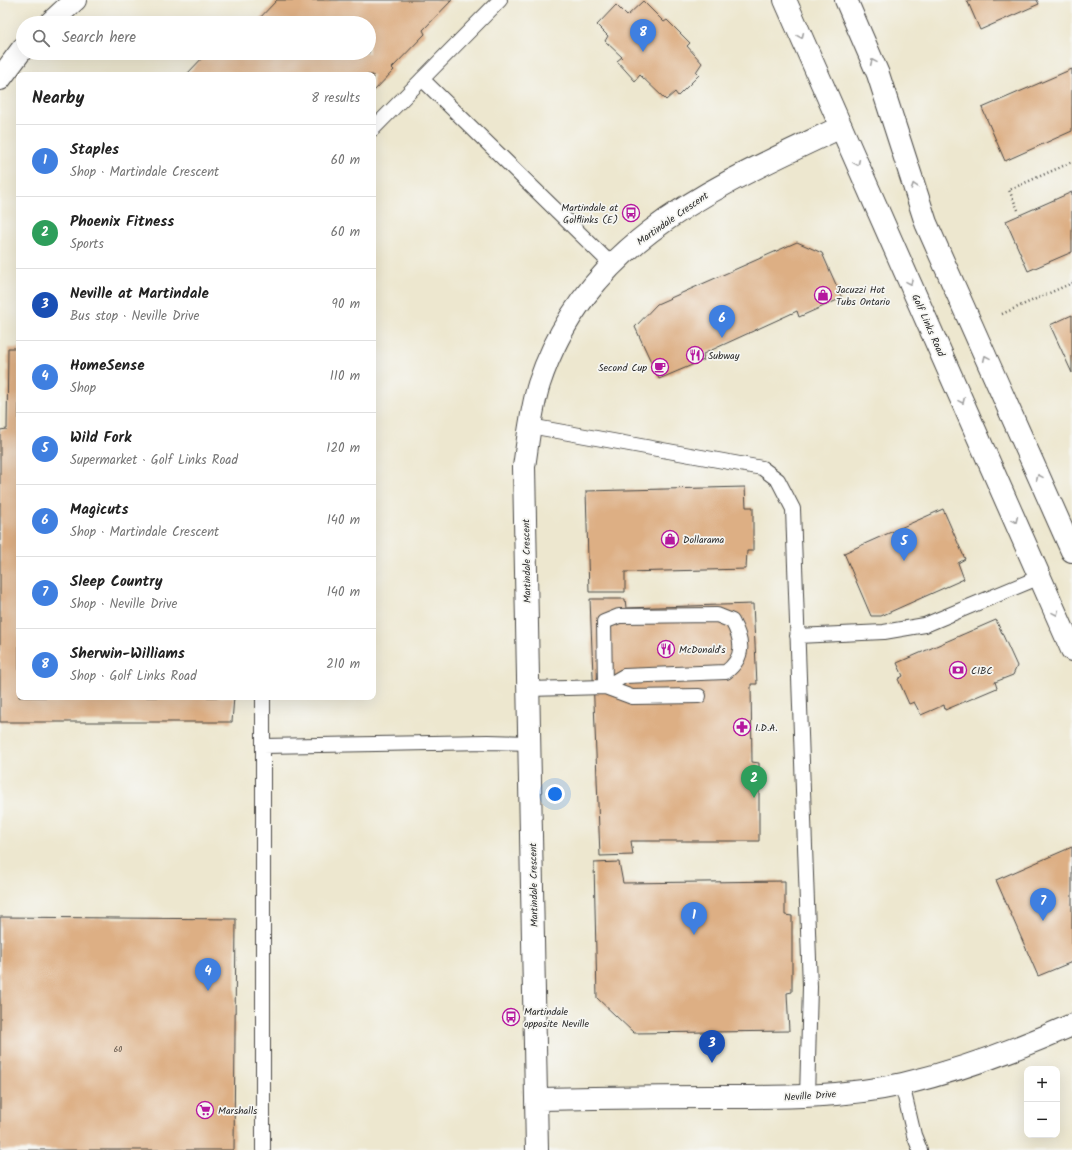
<!DOCTYPE html>
<html lang="en">
<head>
<meta charset="utf-8">
<style>
	:root { --surface:#fff; --page:#f2f2f2; --text:#222; --muted:#767676; --line:#e0e0e0; --accent:#b5179e }
	body { margin:0; font-family:Kalam,sans-serif; background:var(--page); color:var(--text) }
	.controls { position:absolute; right:12px; bottom:12px; display:grid; overflow:hidden; border-radius:8px; box-shadow:0 4px 16px #0002 }
	.controls button { width:36px; height:36px; display:grid; place-items:center; padding:0; border:0; border-bottom:1px solid var(--line); background:var(--surface); color:var(--text); font:20px sans-serif }
	.you { position:absolute; left:555px; top:794px; width:14px; height:14px; margin:-10px; border:3px solid #fff; border-radius:50%; background:#1a73e8; box-shadow:0 0 0 6px #1a73e833 }
	.badge { display:grid; place-items:center; width:26px; height:26px; border-radius:50%; background:var(--accent); color:#fff; font-size:13px; font-weight:700 }
	.pin { position:absolute; translate:-50% -33px; filter:drop-shadow(0 1px 2px #0008) }
	.pin::after { content:''; position:absolute; top:21px; width:14px; height:12px; background:inherit; clip-path:polygon(0 0,100% 0,50% 100%) }
	.list { margin:0; padding:0; list-style:none }
	h2 { display:flex; justify-content:space-between; align-items:center; height:52px; margin:0; padding:0 16px; font-size:17px }
	h2 small { font-size:13px; font-weight:400; color:var(--muted) }
	.list li { display:grid; grid-template-columns:26px 1fr auto; gap:12px; align-items:center; box-sizing:border-box; height:72px; padding:0 16px; border-top:1px solid var(--line) }
	.list b { display:block; font-size:15px; white-space:nowrap }
	.list p { margin:0; font-size:13px; white-space:nowrap; color:var(--muted) }
	.list em { font-size:13px; font-style:normal; color:var(--muted) }
	.icon { flex:none; width:22px; height:22px; fill:none; stroke:currentColor; stroke-width:2; stroke-linecap:round; stroke-linejoin:round }
	.map { position:relative; flex:none; width:1072px; height:1150px; overflow:hidden }
	.search { position:absolute; background:var(--surface); box-shadow:0 4px 16px #0002; left:16px; top:16px; width:360px; height:44px; display:flex; align-items:center; gap:10px; box-sizing:border-box; padding:0 14px; border-radius:22px; color:var(--muted); font-size:15px }
	.panel { position:absolute; background:var(--surface); box-shadow:0 4px 16px #0002; left:16px; top:72px; width:360px; height:628px; border-radius:8px }
	.map>svg:first-child { display:block }
	.building { fill:#ddaf84 }
	.lines { fill:none; stroke-linecap:round; stroke-linejoin:round }
	.service-casing { stroke:#484744; stroke-width:16 }
	.minor-casing { stroke:#484744; stroke-width:24 }
	.secondary-casing { stroke:#484744; stroke-width:24 }
	.motorway-casing { stroke:#484744; stroke-width:24 }
	.path { stroke:#484744; stroke-width:2.5; stroke-dasharray:1 3; stroke-linecap:butt }
	.service { stroke:#fff; stroke-width:14 }
	.minor { stroke:#fff; stroke-width:22 }
	.secondary { stroke:#fff; stroke-width:22 }
	.motorway { stroke:#fff; stroke-width:22 }
	.oneway { stroke:#a0a0a0 }
	.labels { text-anchor:middle; stroke-width:3.5; stroke-linejoin:round; paint-order:stroke }
	.number-label { font-size:8px; fill:#584c41 }
	.poi-label { font-size:10px; fill:#2b2b2b; stroke:#f6f6f2; text-anchor:start }
	.street-label { font-size:10px; fill:#2b2b2b; stroke:#f6f6f2 }
</style>
</head>
<body>
<div class="map">
<svg width="1072" height="1150" viewBox="0 0 1072 1150">
	<rect width="100%" height="100%" fill="#f6f6f2"/>
	<filter id="ink" filterUnits="userSpaceOnUse"><feTurbulence type="fractalNoise" baseFrequency=".025" numOctaves="2"/><feDisplacementMap in="SourceGraphic" scale="8" xChannelSelector="R" yChannelSelector="G"/><feConvolveMatrix kernelMatrix="1 2 1 2 8 2 1 2 1" color-interpolation-filters="sRGB"/></filter>
	<filter id="wash" filterUnits="userSpaceOnUse"><feTurbulence type="fractalNoise" baseFrequency=".012" numOctaves="4" result="noise"/><feDisplacementMap in="SourceGraphic" scale="16" xChannelSelector="R" yChannelSelector="G"/><feGaussianBlur stdDeviation="0.9" result="paint"/><feColorMatrix in="noise" values="0 0 0 0 0 0 0 0 0 0 0 0 0 0 0 0 0 1.4 0 .05"/><feComposite in="paint" operator="in"/></filter>
	<g filter="url(#wash)">
		<rect width="100%" height="100%" fill="#ede7cf"/>
		<g id="blocks">
			<path class="building" d="M277,0H452L423,30L425,34L392,68L394,70L373,92V75H186L207,53H369V23H255Z
				M967,0H1037L1039,4L980,30Z
				M643,1L664,22L667,20L690,43L687,46L702,63L696,72L699,75L678,96L675,92L666,100L640,75L635,81L617,61L622,57L605,41L608,36L597,25L616,5L627,16Z
				M1072,69V131L1005,161L982,108Z
				M1072,192V252L1028,271L1006,221Z
				M797,242L822,253L842,298L799,317L797,311L703,354L704,360L659,379L635,327L657,304Z
				M1072,315V373L1050,325Z
				M8,348H19V697H234L232,722H0V430L7,429Z
				M745,487L746,507H753V551H747L746,569L625,572V592H589L586,491Z
				M943,509L965,559L958,563L964,579L881,616H871L844,553Z
				M590,599H625L626,608L753,604L757,684H751L752,762L759,763V841H631L633,855L600,856Z
				M996,620L1017,666L1013,675L995,682L997,688L945,710L944,705L921,715L914,702L909,704L898,679L903,676L897,663Z
				M1072,847V962L1038,976L996,880Z
				M619,862L623,883L785,881V915L792,916V992L787,993L789,1031L634,1033L597,998L594,863Z
				M0,917L236,919L234,1150H0Z"/>
		</g>
	</g>
	<g filter="url(#ink)">
		<use href="#blocks" fill-opacity="0" stroke="#484744" stroke-width="1"/>
		<g class="lines">
			<g class="service-casing">
				<path id="service" d="M422,79L611,264
					M373,129L500,0
					M530,426L762,468L778,480L793,509L810,987L807,1097
					M717,615L732,621C743,641 745,657 726,672L624,676L605,687L604,622L619,616Z
					M797,636L884,632L925,625L1040,577
					M529,689L605,687L632,697L699,696
					M263,697V1150
					M263,746L488,742L530,743
					M902,1084L914,1135L920,1150"/>
			</g>
			<g class="minor-casing">
				<path id="minor" d="M537,1099C596,1098 654,1097 713,1097C776,1097 841,1098 903,1084C961,1070 1018,1049 1072,1025
					M537,1150L524,467C528,440 531,410 539,384C587,239 715,187 841,127"/>
			</g>
			<g class="secondary-casing">
				<path id="secondary" d="M785,0L1072,650
					M846,0L878,74L926,223L1072,551"/>
			</g>
			<g class="motorway-casing">
				<path id="motorway" d="M50,23L75,0
					M0,79L23,48"/>
			</g>
			<path class="path" d="M1018,210L1009,190L1072,162
				M1002,314L1072,283"/>
			<use href="#service" class="service"/>
			<use href="#minor" class="minor"/>
			<use href="#secondary" class="secondary"/>
			<use href="#motorway" class="motorway"/>
		</g>
		<defs><path id="oneway-chevron" d="M-2-3.5L2.5 0L-2 3.5" fill="none" stroke-width="1.6" stroke-linecap="round" stroke-linejoin="round"/></defs>
		<g class="oneway">
			<use href="#oneway-chevron" transform="translate(801 36) rotate(66)"/>
			<use href="#oneway-chevron" transform="translate(873 62) rotate(-114)"/>
			<use href="#oneway-chevron" transform="translate(857 163) rotate(66)"/>
			<use href="#oneway-chevron" transform="translate(914 186) rotate(-108)"/>
			<use href="#oneway-chevron" transform="translate(910 282) rotate(66)"/>
			<use href="#oneway-chevron" transform="translate(986 358) rotate(-114)"/>
			<use href="#oneway-chevron" transform="translate(962 401) rotate(66)"/>
			<use href="#oneway-chevron" transform="translate(1039 477) rotate(-114)"/>
			<use href="#oneway-chevron" transform="translate(1015 520) rotate(66)"/>
			<use href="#oneway-chevron" transform="translate(1056 613) rotate(66)"/>
		</g>
	</g>
	<defs>
		<g id="bus-ring" transform="scale(0.9)"><circle r="9.5" fill="#f6f6f2" stroke="#b5179e" stroke-width="1.5"/><path d="M-5-6H5V4H4V6H2V4H-2V6H-4V4H-5ZM-3.5-4V0h7V-4ZM-3.5 1.2v1.5H-2V1.2ZM2 1.2v1.5H3.5V1.2Z" fill="#b5179e"/></g>
		<g id="shop-ring" transform="scale(0.9)"><circle r="9.5" fill="#f6f6f2" stroke="#b5179e" stroke-width="1.5"/><path d="M-5-2.5h2.3a2.7 3.5 0 0 1 5.4 0H5L5.5 6h-11ZM-1.5-2.5h3a1.5 2.3 0 0 0-3 0Z" fill="#b5179e"/></g>
		<g id="restaurant-ring" transform="scale(0.9)"><circle r="9.5" fill="#f6f6f2" stroke="#b5179e" stroke-width="1.5"/><path d="M-5-6h1v4h1v-4h1v4h1v-4h1v5L-1.5 .5V6h-2V.5L-5-1ZM5-6V6H3V1.5H1.5Q1.5-4 5-6Z" fill="#b5179e"/></g>
		<g id="cafe-ring" transform="scale(0.9)"><circle r="9.5" fill="#f6f6f2" stroke="#b5179e" stroke-width="1.5"/><path d="M-5.5-4.5H6V0H3Q3 3.5 0 3.5H-2.5Q-5.5 3.5-5.5 0ZM3-3.2v2h1.7v-2ZM-6 4.5H4V6H-6Z" fill="#b5179e"/></g>
		<g id="bank-ring" transform="scale(0.9)"><circle r="9.5" fill="#f6f6f2" stroke="#b5179e" stroke-width="1.5"/><path d="M-6-4H6V4H-6ZM0-2.3a2.3 2.3 0 1 0 0 4.6a2.3 2.3 0 1 0 0-4.6Z" fill="#b5179e"/></g>
		<g id="pharmacy-ring" transform="scale(0.9)"><circle r="9.5" fill="#f6f6f2" stroke="#b5179e" stroke-width="1.5"/><path d="M-2-6h4v4h4v4h-4v4h-4v-4h-4v-4h4Z" fill="#b5179e"/></g>
		<g id="supermarket-ring" transform="scale(0.9)"><circle r="9.5" fill="#f6f6f2" stroke="#b5179e" stroke-width="1.5"/><path d="M-6-5.5h2.5l.6 2H6L4.5 2H-2.5L-4.4-4H-6ZM-1.5 3.2a1.3 1.3 0 1 0 .1 0ZM3 3.2a1.3 1.3 0 1 0 .1 0Z" fill="#b5179e"/></g>
	</defs>
	<g fill-rule="evenodd">
		<use href="#bus-ring" x="631" y="213"/>
		<use href="#shop-ring" x="823" y="295"/>
		<use href="#restaurant-ring" x="695" y="355"/>
		<use href="#cafe-ring" x="660" y="367"/>
		<use href="#shop-ring" x="670" y="539"/>
		<use href="#restaurant-ring" x="666" y="649"/>
		<use href="#bank-ring" x="958" y="670"/>
		<use href="#pharmacy-ring" x="742" y="727"/>
		<use href="#bus-ring" x="511" y="1017"/>
		<use href="#supermarket-ring" x="205" y="1110"/>
	</g>
	<g class="labels">
		<g class="number-label">
			<text x="118" y="1052">60</text>
		</g>
		<g class="poi-label">
			<text x="618" y="211" text-anchor="end">Martindale at<tspan x="618" dy="12">Golflinks (E)</tspan></text>
			<text x="836" y="293">Jacuzzi Hot<tspan x="836" dy="12">Tubs Ontario</tspan></text>
			<text x="708" y="359">Subway</text>
			<text x="647" y="371" text-anchor="end">Second Cup</text>
			<text x="683" y="543">Dollarama</text>
			<text x="679" y="653">McDonald's</text>
			<text x="971" y="674">CIBC</text>
			<text x="755" y="731">I.D.A.</text>
			<text x="524" y="1015">Martindale<tspan x="524" dy="12">opposite Neville</tspan></text>
			<text x="218" y="1114">Marshalls</text>
		</g>
		<g class="street-label">
			<text transform="translate(672 218) rotate(-35)" y="4">Martindale Crescent</text>
			<text transform="translate(929 325) rotate(66)" y="4">Golf Links Road</text>
			<text transform="translate(526 561) rotate(-91)" y="4">Martindale Crescent</text>
			<text transform="translate(533 885) rotate(-91)" y="4">Martindale Crescent</text>
			<text transform="translate(810 1095) rotate(-4)" y="4">Neville Drive</text>
		</g>
	</g>
</svg>
<div class="controls">
<button>+</button>
<button>−</button>
</div>
<div class="you"></div>
<div class="pin badge" style="left:694px;top:935px;background:#3f7fe0">1</div>
<div class="pin badge" style="left:754px;top:798px;background:#2e9e5b">2</div>
<div class="pin badge" style="left:712px;top:1063px;background:#1a4fb4">3</div>
<div class="pin badge" style="left:208px;top:991px;background:#3f7fe0">4</div>
<div class="pin badge" style="left:904px;top:561px;background:#3f7fe0">5</div>
<div class="pin badge" style="left:722px;top:338px;background:#3f7fe0">6</div>
<div class="pin badge" style="left:1043px;top:921px;background:#3f7fe0">7</div>
<div class="pin badge" style="left:643px;top:52px;background:#3f7fe0">8</div>
<div class="search"><svg class="icon" aria-label="search" viewBox="0 0 24 24"><circle cx="10" cy="10" r="6"/><path d="M15 15l6 6"/></svg>Search here</div>
<section class="panel">
<h2>Nearby<small>8 results</small></h2>
<ul class="list">
<li><span class="badge" style="background:#3f7fe0">1</span><div><b>Staples</b><p>Shop · Martindale Crescent</p></div><em>60 m</em></li>
<li><span class="badge" style="background:#2e9e5b">2</span><div><b>Phoenix Fitness</b><p>Sports</p></div><em>60 m</em></li>
<li><span class="badge" style="background:#1a4fb4">3</span><div><b>Neville at Martindale</b><p>Bus stop · Neville Drive</p></div><em>90 m</em></li>
<li><span class="badge" style="background:#3f7fe0">4</span><div><b>HomeSense</b><p>Shop</p></div><em>110 m</em></li>
<li><span class="badge" style="background:#3f7fe0">5</span><div><b>Wild Fork</b><p>Supermarket · Golf Links Road</p></div><em>120 m</em></li>
<li><span class="badge" style="background:#3f7fe0">6</span><div><b>Magicuts</b><p>Shop · Martindale Crescent</p></div><em>140 m</em></li>
<li><span class="badge" style="background:#3f7fe0">7</span><div><b>Sleep Country</b><p>Shop · Neville Drive</p></div><em>140 m</em></li>
<li><span class="badge" style="background:#3f7fe0">8</span><div><b>Sherwin-Williams</b><p>Shop · Golf Links Road</p></div><em>210 m</em></li>
</ul>
</section>
</div>
</body>
</html>
